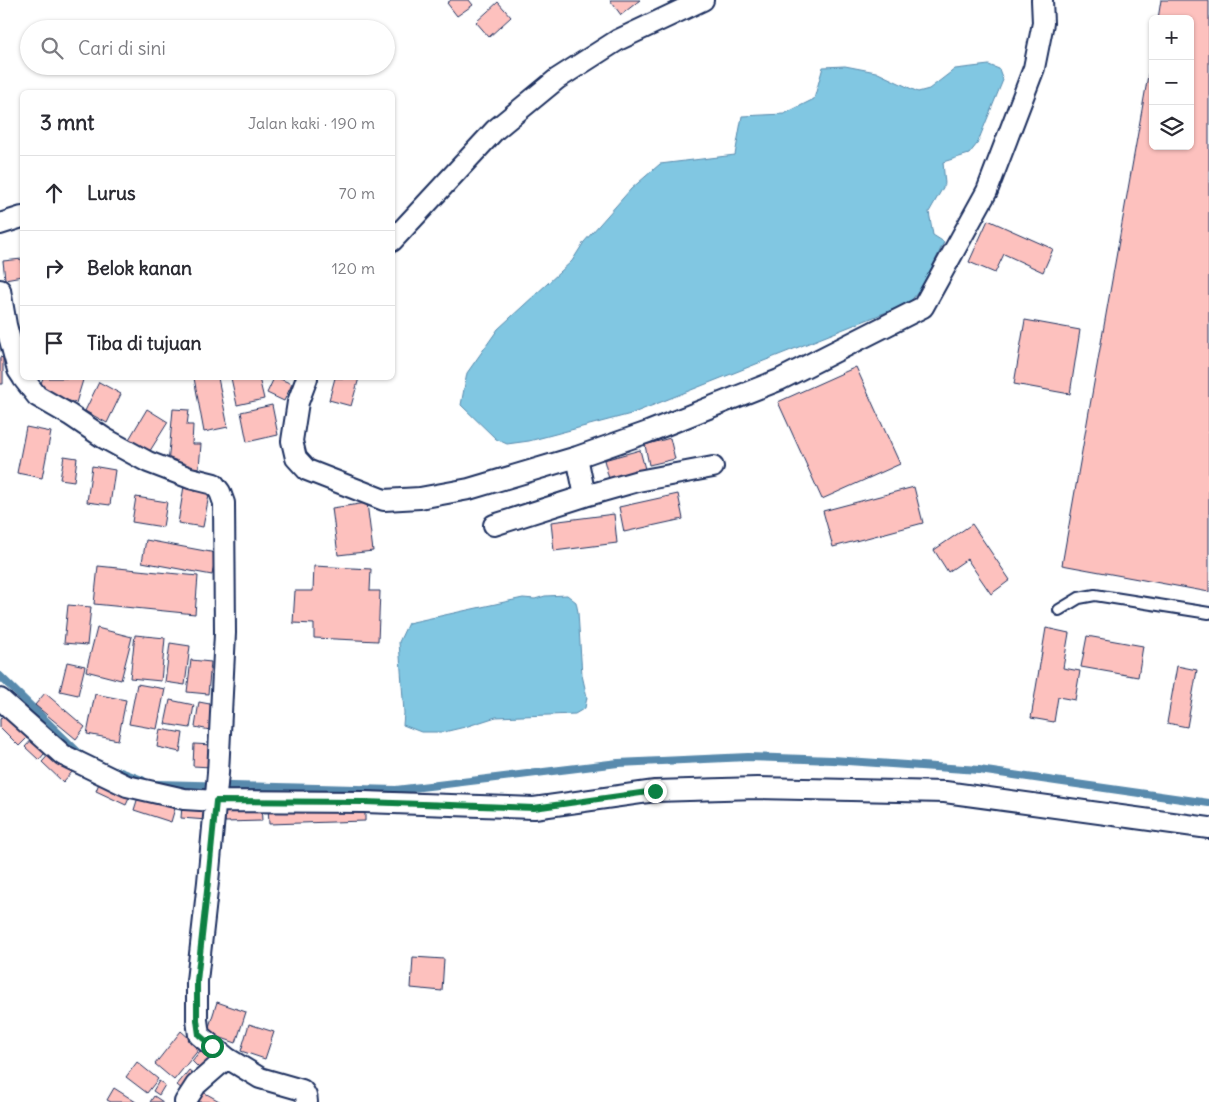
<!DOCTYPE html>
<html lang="id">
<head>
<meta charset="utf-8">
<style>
	:root { --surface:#fff; --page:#f7f7f7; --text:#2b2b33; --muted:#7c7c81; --line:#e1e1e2 }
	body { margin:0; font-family:Delius,sans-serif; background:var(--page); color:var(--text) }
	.controls { position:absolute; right:15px; top:15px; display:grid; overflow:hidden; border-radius:8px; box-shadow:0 1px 4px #0004 }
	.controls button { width:45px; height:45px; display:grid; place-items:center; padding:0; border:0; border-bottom:1px solid var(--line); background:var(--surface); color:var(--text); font:25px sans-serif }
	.stop { position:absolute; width:15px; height:15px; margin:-11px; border:4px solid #0b8043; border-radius:50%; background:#fff }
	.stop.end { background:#0b8043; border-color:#fff; box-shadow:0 1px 5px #0008 }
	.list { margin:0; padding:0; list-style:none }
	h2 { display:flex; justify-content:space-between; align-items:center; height:65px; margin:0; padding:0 20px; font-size:21px }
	h2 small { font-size:16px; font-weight:400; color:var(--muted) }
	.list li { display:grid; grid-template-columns:32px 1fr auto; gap:15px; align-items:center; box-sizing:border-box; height:75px; padding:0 20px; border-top:1px solid var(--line) }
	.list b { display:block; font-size:19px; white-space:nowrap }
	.list em { font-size:16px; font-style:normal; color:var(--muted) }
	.icon { flex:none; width:28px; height:28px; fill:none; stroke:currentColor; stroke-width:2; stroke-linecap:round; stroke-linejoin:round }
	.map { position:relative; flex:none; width:1209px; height:1102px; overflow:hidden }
	.search { position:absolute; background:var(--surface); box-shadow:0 1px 4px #0004; left:20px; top:20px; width:375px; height:55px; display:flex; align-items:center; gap:12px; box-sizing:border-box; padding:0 18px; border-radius:28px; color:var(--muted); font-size:19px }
	.panel { position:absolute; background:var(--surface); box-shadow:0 1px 4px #0004; left:20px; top:90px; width:375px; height:290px; border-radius:8px }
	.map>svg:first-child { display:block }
	.water { fill:#81c7e2; stroke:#588aad }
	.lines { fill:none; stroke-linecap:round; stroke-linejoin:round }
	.stream { stroke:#588aad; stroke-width:8 }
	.building { fill:#fdc1be; stroke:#1b2f5e }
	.service-casing { stroke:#1b2f5e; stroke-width:14 }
	.minor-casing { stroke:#1b2f5e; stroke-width:24 }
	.service { stroke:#fff; stroke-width:10 }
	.minor { stroke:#fff; stroke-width:20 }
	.route { stroke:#0b8043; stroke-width:6 }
</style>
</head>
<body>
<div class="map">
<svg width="1209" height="1102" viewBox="0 0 1209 1102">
	<rect width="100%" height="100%" fill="#fff"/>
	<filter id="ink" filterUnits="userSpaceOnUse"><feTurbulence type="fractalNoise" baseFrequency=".02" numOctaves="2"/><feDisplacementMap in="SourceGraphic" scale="10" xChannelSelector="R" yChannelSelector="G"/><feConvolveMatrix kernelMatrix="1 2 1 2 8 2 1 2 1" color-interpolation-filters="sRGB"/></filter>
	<g filter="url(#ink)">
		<path class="water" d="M989,65L999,69L1003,80L977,144L969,154L943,162L945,184L929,212L933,235L944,242L923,286L909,303L631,414L529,441L507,444L496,439L461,405L467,373L498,329L572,261L584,242L631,189L660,164L735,155L742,116L784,114L814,99L823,67L845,66L876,72L918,92L929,89L955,69Z
			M567,595L576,602L578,612L582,675L587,697L585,708L575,714L496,717L465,727L444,732H421L403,725L404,713L399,642L408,623L523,598L535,599L545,596Z"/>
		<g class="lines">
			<path class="stream" d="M0,676L82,756
				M118,771L142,780
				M156,784L396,790L618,763L748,757L833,760L979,770L1209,803"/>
		</g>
		<path class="building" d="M451,0H469L473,5L457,16L447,3Z
			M610,0H640L621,15Z
			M1161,0H1209V592L1062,565L1153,47V146H1190V19H1158Z
			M498,2L511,17L489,37L476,22Z
			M988,220L1053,249L1043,272L1004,254L995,273L969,262Z
			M22,259V276L5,279L3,261Z
			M1025,320L1080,330L1070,394L1014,384Z
			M0,357L3,358V384H0Z
			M856,367L900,464L822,499L778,402Z
			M43,378H76L83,380L76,403L38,391Z
			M194,378H218L228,427L204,432Z
			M231,378H259L264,399L237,405Z
			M274,378H278L292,384L284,401L267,393Z
			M335,378H359L351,406L329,400Z
			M99,382L121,394L107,423L85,411Z
			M272,405L278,435L247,442L241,412Z
			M147,409L168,422L148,454L128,441Z
			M173,409L189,410L187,425H193L192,444H201L199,468L168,465Z
			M26,427L51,432L42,478L17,473Z
			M670,438L675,459L649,465L645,445Z
			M640,450L645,469L609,479L604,460Z
			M64,456L77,458L74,481L60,479Z
			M92,466L115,470L110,505L87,502Z
			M184,486L210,490L203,527L178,523Z
			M914,487L923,523L833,547L823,511Z
			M678,494L683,519L624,532L619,507Z
			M136,497L167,502L163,527L132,522Z
			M367,503L373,551L338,555L332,508Z
			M614,514L617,543L554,551L551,522Z
			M972,524L1010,580L991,594L967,559L948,572L934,550Z
			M146,540L216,553L212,575L142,562Z
			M98,566L198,576L195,614L94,604Z
			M314,566L371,569L370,591H380L378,641L314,638V624L293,623L295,591H313Z
			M68,605L91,607L87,645L64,643Z
			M97,628L132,637L121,680L86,671Z
			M1046,628L1069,633L1063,668L1080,671L1075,700L1058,697L1054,722L1031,718Z
			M135,635L165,638L161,681L130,678Z
			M1087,636L1143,646L1138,677L1081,667Z
			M170,643L190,646L185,685L165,682Z
			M191,660L211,662L208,694L187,692Z
			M67,662L85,666L78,695L60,691Z
			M1177,666L1197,670L1187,727L1167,723Z
			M137,684L165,689L157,729L129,724Z
			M45,693L85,727L76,739L35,705Z
			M95,694L126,700L118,740L87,734Z
			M170,700L194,705L190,728L165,724Z
			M199,702L215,705L210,730L195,727Z
			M9,711L31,734L19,746L0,727V719Z
			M160,729L183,733L180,752L157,747Z
			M35,736L49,748L39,760L25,747Z
			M194,744L212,745L211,767L193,766Z
			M53,750L74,770L63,782L42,762Z
			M101,778L132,792L126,805L96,791Z
			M139,794L176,805L171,822L134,810Z
			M365,804V821L269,824L268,806Z
			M261,805L262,821L225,822V806Z
			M182,806L208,807L207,820L181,818Z
			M413,957L444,959L442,991L411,988Z
			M217,1002L246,1012L236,1043L207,1033Z
			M249,1024L274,1032L265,1059L241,1051Z
			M181,1031L200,1048L174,1080L155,1064Z
			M200,1051L210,1060L201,1070L192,1061Z
			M137,1062L158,1079L147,1093L126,1077Z
			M189,1070L200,1079L188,1094L177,1085Z
			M159,1081L165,1085L159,1095L153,1091Z
			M114,1088L136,1102H111L107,1100Z
			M196,1088L221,1102H188Z
			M154,1096L163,1102H150Z"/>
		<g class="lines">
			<g class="service-casing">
				<path id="service" d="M1059,610L1079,598L1095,595L1209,613"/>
			</g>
			<g class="minor-casing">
				<path id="minor" d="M0,224L22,217
					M392,241L495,130L557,79L618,40L703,0
					M0,290L6,325L18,370L22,376
					M23,378L37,396L70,415L104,438L148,462L190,478L214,484L220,492L224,503L225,633L218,773L208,882L197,981V1020L199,1035L227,1058L260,1078L302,1090C306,1094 307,1097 307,1102
					M307,378L298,402L292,441L296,458L307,470L384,500L420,498L469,489L577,457L648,432L779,380L923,307L987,191L1034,68L1043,23L1042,0
					M585,496L638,481L713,467
					M494,525L585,496L577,457
					M0,699L63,755L127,786L184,799L216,801L364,802L534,808L655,791L757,788L945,792L1209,828
					M185,1102L196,1085L227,1058"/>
			</g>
			<use href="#service" class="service"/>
			<use href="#minor" class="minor"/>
		</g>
	</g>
	<g class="lines" filter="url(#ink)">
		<path class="route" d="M212,1046L199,1035L197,1020V981L208,882L216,801L364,802L534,808L655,791"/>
	</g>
</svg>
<div class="controls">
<button>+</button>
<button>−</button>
<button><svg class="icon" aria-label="layers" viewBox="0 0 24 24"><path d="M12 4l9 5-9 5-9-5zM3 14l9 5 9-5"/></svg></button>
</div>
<div class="stop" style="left:212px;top:1046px"></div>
<div class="stop end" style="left:655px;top:791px"></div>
<div class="search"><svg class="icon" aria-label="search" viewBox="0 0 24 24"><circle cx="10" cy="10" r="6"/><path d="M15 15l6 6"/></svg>Cari di sini</div>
<section class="panel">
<h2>3 mnt<small>Jalan kaki · 190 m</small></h2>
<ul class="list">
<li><svg class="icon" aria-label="ahead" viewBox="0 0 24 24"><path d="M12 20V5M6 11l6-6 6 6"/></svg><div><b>Lurus</b></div><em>70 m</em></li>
<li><svg class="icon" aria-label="right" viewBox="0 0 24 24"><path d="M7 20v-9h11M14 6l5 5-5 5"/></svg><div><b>Belok kanan</b></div><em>120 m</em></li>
<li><svg class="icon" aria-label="arrive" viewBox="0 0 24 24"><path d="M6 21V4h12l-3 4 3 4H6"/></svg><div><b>Tiba di tujuan</b></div></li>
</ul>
</section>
</div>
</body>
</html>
